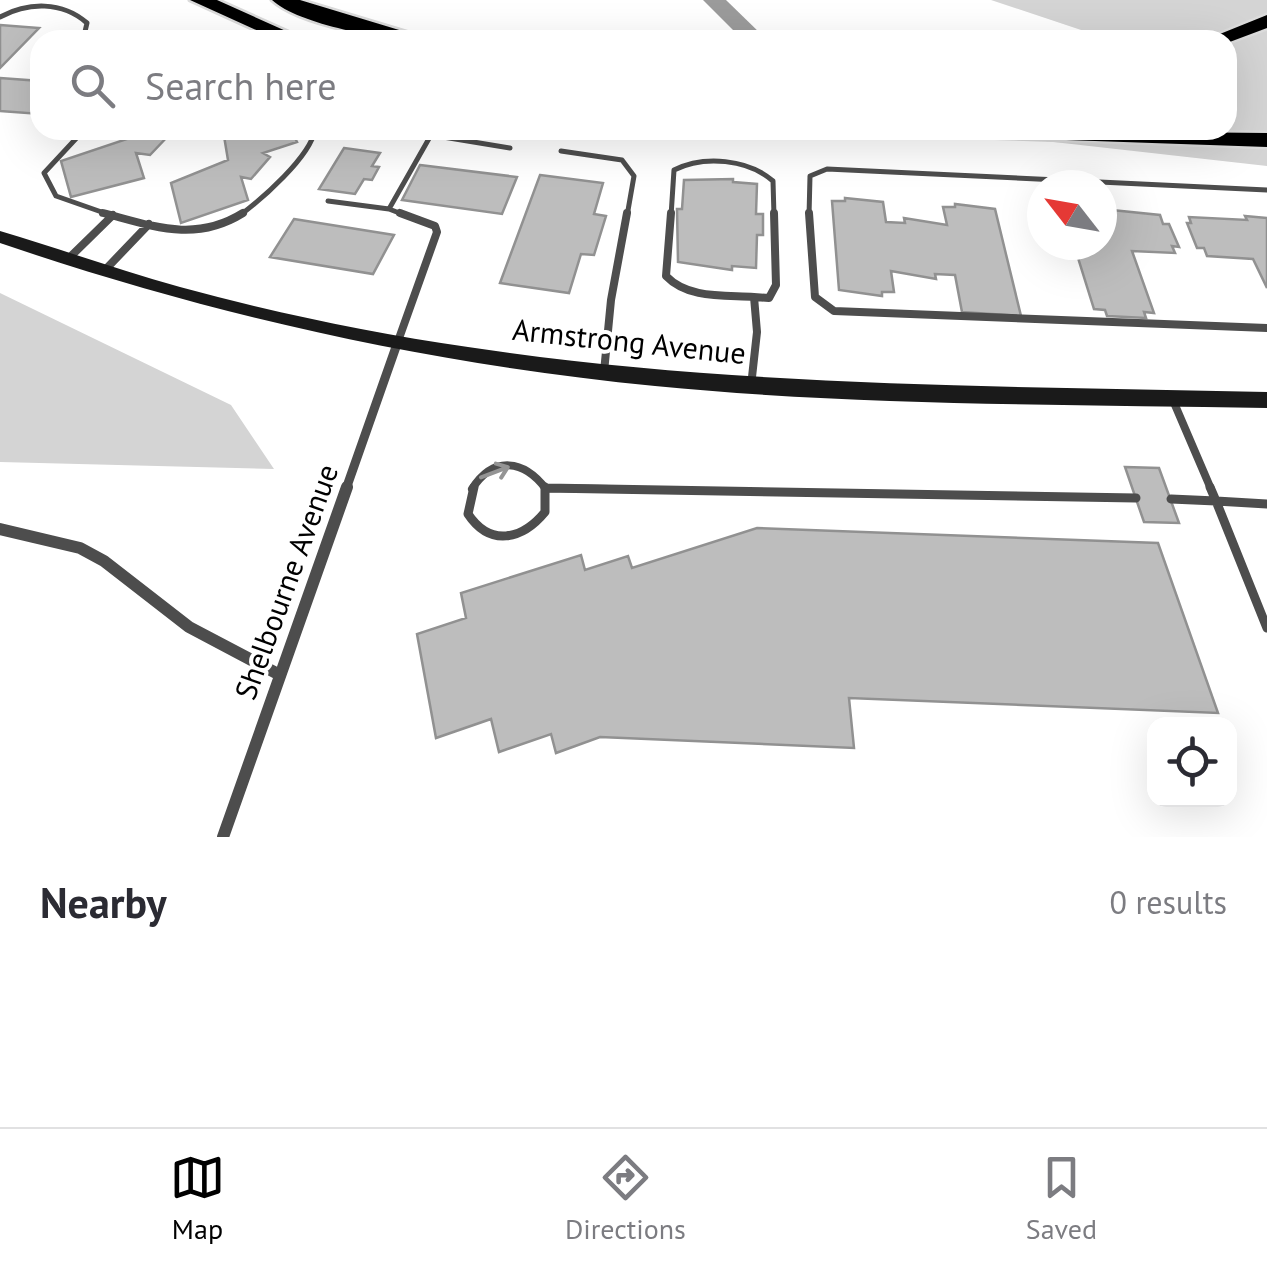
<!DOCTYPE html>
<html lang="en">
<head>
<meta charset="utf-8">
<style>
	:root { --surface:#fff; --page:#f2f2f3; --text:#2b2b33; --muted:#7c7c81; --line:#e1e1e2; --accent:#000 }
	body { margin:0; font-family:"PT Sans",sans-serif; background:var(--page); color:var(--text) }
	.controls { position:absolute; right:30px; bottom:30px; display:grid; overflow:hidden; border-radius:20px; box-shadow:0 10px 40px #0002 }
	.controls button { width:90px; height:90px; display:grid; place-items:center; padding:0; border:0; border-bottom:2px solid var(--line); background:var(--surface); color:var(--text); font:50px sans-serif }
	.compass { position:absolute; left:1027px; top:170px; width:90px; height:90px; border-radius:50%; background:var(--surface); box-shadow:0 10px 40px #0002; rotate:301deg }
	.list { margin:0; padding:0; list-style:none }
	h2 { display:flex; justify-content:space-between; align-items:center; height:130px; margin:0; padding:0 40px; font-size:42px }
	h2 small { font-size:32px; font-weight:400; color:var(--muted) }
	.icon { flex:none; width:55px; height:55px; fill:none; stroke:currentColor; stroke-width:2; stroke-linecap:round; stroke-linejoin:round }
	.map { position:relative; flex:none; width:1267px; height:837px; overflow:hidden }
	.search { position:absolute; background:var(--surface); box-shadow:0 10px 40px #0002; left:30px; right:30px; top:30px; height:110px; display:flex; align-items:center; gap:25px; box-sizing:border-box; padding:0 35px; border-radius:30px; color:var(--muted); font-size:38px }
	.sheet { height:290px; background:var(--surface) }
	nav { display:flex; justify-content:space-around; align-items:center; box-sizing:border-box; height:140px; border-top:2px solid var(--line); background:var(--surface); font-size:28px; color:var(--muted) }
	nav a { display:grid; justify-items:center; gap:5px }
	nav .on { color:var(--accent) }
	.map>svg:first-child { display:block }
	.green { fill:#d4d4d4 }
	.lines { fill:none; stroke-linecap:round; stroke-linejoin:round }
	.canal { fill:#9b9b9b; fill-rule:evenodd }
	.building { fill:#bdbdbd; stroke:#919191; stroke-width:2.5 }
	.highway-casing { stroke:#dbdbdb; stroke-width:5 }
	.lane-far2 { stroke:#4d4d4d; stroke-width:5 }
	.lane-far1 { stroke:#4d4d4d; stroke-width:8 }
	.lane { stroke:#4d4d4d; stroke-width:9 }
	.street-far1 { stroke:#4d4d4d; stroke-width:9 }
	.street { stroke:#4d4d4d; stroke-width:12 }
	.secondary { fill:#1a1a1a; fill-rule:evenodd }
	.highway { fill:#000; fill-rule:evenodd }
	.oneway { stroke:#949494 }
	.labels { text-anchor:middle; stroke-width:8; stroke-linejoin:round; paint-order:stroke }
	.street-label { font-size:30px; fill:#000; stroke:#fff }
</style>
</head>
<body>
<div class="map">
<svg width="1267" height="837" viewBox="0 0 1267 837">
	<rect width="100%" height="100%" fill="#fff"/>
	<path class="green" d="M991,0H1267V166L948,130H1227V40H1111Z
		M0,293L231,405L274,469L0,462Z"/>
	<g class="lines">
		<path class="canal" d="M703,0H726L763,36L760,40H743Z"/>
	</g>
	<path class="building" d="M0,25L39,28L0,68Z
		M0,78L40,81V114L0,111Z
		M125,130H168L161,133L169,135L150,155L136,153L144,178L71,197L61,161L127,139Z
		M223,130H291L297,142L263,153L270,157L251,179L241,177L248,200L181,223L171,183L228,160Z
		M344,148L380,153L372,166L379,167L372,180L364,179L355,194L319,189Z
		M420,165L517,177L502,214L402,200Z
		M540,175L603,183L594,214L606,216L594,255L581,254L569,293L500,283Z
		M733,179V182L757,184L756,214H763V235H757L756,268L732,266V270L678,262L677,209H682L684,180Z
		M845,198L883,202L886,222L905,223L904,218L947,225L943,207H955V204L995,209L1021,316L962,312L955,275L935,274L936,279L891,271L894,292H882V296L839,290L832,201H845Z
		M1102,209L1160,215L1163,224H1169L1179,247L1172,246L1175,253L1132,251L1154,313L1144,312L1146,318L1107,316L1105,310L1094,309L1074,245H1102Z
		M1245,216L1267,218V288L1253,259L1207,256L1204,248H1197L1187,223H1191L1189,217L1247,220Z
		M294,219L394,235L373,274L270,257Z
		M1125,467L1159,468L1179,523L1144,522Z
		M757,528L1158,543L1218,713L849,698L854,748L600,737L556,753L551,734L499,752L491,719L436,738L417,634L466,618L461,593L581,555L585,570L628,556L632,568Z"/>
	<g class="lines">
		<g class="highway-casing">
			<path id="highway" d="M190,0H217L306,40H278Z
				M272,0H300L419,36L422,40C386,40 299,25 272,0Z
				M1267,15V28L1227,43L1205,40Z
				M968,130L1267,133V147L979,137Z"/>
		</g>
		<path class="lane-far2" d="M0,17C28,2 62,1 87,23L83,40
			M84,130L44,173L56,196L113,216
			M431,135L510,148
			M561,151L622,160L634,176L627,216
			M328,201L389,209L407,216
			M389,209L431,135L406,130
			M239,216C262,199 310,157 315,130
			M671,216L674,170C704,155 748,159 773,181L774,216
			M809,216L810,176L827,169L1267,190"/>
		<path class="lane-far1" d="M103,213C153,226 195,243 243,213
			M671,213L666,276C688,299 724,295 754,297
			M809,213L815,297L834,311L1267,328
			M67,260L113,215
			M105,270L149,224
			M754,297L769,298L776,285L774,213
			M397,344L437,232L435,226L400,213
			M604,372L611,300L627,213
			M751,386L757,332L754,297
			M1172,398L1211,489
			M546,488L610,489
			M472,489C494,455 524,460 546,489"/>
		<path class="lane" d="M474,487L468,514C490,547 522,540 545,512V487
			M546,488L1136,498
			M1171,499L1216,501L1210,487
			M1267,504L1216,501L1267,628"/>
		<path class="street-far1" d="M346,489L397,344"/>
		<path class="street" d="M0,529L80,548L104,561L189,627L278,674
			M223,837L347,487"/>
		<path class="secondary" d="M0,231C60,249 119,270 180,287C275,313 372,333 468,347C733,387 1000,386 1267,392V408C1063,404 858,406 655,386C431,364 214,316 0,243Z"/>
		<use href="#highway" class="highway"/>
	</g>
	<defs><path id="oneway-shaft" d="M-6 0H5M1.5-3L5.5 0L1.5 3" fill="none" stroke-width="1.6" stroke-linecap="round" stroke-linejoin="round" transform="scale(2.5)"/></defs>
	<use class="oneway" href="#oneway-shaft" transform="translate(495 472) rotate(-21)"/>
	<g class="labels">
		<g class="street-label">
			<text transform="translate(629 342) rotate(6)" y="10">Armstrong Avenue</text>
			<text transform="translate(287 582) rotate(-70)" y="10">Shelbourne Avenue</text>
		</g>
	</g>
</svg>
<div class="controls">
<button><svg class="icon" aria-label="locate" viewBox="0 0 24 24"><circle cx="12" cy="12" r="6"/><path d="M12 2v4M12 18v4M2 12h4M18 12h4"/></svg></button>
</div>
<svg class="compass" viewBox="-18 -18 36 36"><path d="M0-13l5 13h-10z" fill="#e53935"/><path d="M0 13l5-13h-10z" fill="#7c7c81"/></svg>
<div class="search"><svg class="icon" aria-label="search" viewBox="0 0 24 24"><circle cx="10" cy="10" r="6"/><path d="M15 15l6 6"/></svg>Search here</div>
</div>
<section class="sheet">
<h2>Nearby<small>0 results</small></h2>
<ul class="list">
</ul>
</section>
<nav>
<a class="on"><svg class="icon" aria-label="map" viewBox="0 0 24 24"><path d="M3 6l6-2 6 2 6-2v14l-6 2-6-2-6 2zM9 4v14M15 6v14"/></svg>Map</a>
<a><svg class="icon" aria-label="directions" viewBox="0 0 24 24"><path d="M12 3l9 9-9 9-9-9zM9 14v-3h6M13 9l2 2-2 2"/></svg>Directions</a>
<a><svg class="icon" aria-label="saved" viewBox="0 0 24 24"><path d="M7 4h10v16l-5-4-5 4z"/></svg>Saved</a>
</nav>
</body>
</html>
